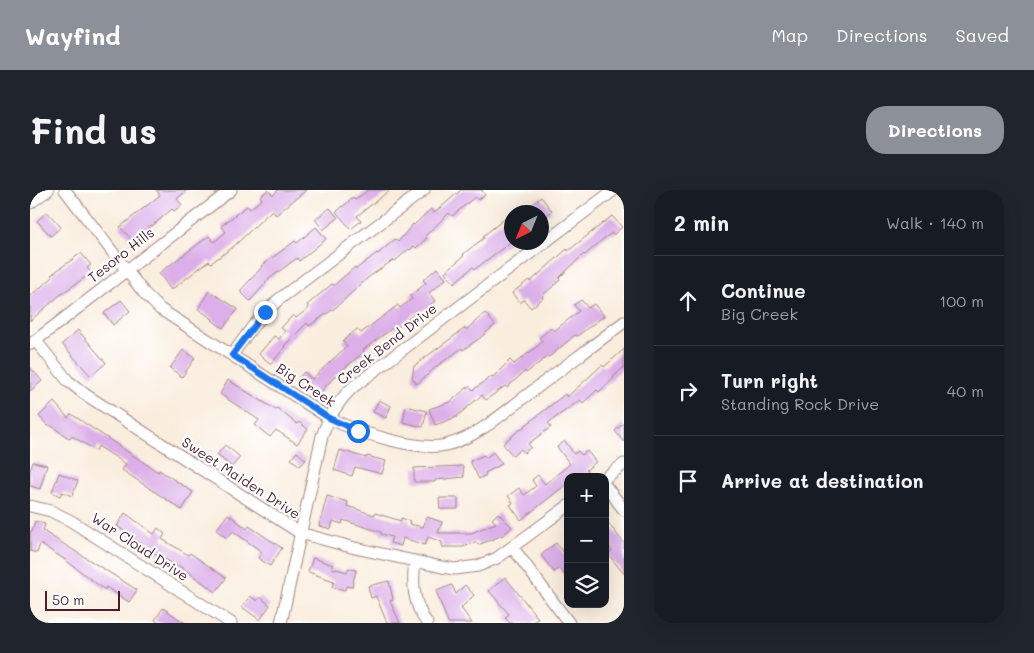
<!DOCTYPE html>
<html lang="en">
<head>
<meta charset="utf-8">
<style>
	:root { --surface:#171b24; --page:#20242c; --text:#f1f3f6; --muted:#9ea1a6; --line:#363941; --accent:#8c9099 }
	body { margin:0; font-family:Mali,sans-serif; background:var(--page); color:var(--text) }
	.controls { position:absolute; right:15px; bottom:15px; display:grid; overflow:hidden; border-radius:10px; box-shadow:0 5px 20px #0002 }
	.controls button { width:45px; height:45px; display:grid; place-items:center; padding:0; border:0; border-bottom:1px solid var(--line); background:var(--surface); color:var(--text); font:25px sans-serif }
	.compass { position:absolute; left:474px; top:15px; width:45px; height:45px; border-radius:50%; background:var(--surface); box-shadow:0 5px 20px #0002; rotate:223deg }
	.scale { position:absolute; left:15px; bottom:12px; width:75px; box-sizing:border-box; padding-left:5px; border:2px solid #4a1f2b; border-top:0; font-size:14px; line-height:18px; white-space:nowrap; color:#4a1f2b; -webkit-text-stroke:4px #fff; paint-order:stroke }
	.stop { position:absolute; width:15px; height:15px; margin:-11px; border:4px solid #1a73e8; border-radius:50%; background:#fff }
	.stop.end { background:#1a73e8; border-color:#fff; box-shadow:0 1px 5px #0008 }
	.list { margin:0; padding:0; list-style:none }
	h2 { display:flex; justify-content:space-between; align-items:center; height:65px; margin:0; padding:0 20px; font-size:21px }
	h2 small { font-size:16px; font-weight:400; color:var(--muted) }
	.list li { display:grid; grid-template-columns:32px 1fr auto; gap:15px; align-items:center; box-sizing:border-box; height:90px; padding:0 20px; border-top:1px solid var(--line) }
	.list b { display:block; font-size:19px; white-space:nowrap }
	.list p { margin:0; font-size:16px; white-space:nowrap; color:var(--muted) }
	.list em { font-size:16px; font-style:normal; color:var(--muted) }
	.icon { flex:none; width:28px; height:28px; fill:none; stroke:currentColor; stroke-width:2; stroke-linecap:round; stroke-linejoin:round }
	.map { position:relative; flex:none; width:594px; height:433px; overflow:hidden; border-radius:20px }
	header { display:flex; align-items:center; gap:30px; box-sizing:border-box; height:70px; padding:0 25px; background:var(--accent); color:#fff }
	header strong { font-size:24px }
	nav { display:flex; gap:28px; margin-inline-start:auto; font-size:18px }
	.intro { display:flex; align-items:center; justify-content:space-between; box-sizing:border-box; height:120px; padding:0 30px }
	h1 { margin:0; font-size:35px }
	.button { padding:12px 22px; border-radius:20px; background:var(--accent); color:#fff; font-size:18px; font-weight:700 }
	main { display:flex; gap:30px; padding:0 30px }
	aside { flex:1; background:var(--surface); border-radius:20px; box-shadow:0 5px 20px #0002 }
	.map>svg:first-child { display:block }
	.building { fill:#dcafe9 }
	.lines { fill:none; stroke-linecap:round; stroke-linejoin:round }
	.minor-casing { stroke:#a28684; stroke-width:13 }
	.minor { stroke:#fff; stroke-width:11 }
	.route { stroke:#1a73e8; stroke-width:6 }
	.labels { text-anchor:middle; stroke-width:4.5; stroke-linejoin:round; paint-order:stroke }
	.street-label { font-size:14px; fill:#4a1f2b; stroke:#fff }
</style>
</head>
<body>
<header>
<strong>Wayfind</strong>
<nav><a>Map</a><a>Directions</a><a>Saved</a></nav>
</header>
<div class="intro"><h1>Find us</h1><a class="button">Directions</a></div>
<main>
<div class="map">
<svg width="594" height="433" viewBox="0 0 594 433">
	<rect width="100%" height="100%" fill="#fff"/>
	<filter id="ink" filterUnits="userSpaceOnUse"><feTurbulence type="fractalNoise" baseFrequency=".02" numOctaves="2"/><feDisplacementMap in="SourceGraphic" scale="10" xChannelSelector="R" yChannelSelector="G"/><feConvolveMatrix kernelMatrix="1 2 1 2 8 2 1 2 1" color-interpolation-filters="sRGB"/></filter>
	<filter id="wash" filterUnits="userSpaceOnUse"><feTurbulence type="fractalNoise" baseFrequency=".0096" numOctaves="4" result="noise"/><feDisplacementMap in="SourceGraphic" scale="20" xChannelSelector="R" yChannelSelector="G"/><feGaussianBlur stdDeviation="1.12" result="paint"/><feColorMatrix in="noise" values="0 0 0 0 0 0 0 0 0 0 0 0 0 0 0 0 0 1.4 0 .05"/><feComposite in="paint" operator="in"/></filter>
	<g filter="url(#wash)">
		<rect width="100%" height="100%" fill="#f9eddd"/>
		<g id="blocks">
			<path class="building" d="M126,0H157L147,9L152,15L144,21L142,19L122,36L121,35L104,52L90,37L130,5Z
				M238,0L243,5L248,0H276L246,25L242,20L203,57L181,73L179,71L141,100L129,83L179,46L184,52L196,42L191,36L217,16L220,19L232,9L230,6Z
				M338,0H360L327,26L331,31L321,39L306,22L323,8L325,10Z
				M431,0H453L452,1L455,5L448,10L445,7L422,26L419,23L395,46L397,48L386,58L384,56L380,60L379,59L365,71L363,70L339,87L305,118L279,136L277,133L254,156L255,157L241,174L229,164L244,146L249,149L255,141L251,138L263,125L266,128L279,118L277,115L302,94L304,95L325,77L326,79L347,63L348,64L365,49L368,52L383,34L384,35L401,19L404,23Z
				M511,7L522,21L512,29V22H493Z
				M300,18L308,28L293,40L285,29Z
				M17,22L31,37L21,46L7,31Z
				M482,23V40L478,43L482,47V51L445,79L443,77L424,93L415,82L434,66L433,64L454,48L453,46Z
				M582,26L592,37L583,45L582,43L573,49L555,65L554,64L529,88L530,90L512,106L513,108L501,118L494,110L490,113L482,103L499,90L500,92L537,59L538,61Z
				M286,37L296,49L269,71L267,68L235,92L236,93L220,111L210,101L232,77L231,76L265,51L267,53Z
				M51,63L61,75L57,78L61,83L30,105L0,131V106L23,87L21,85Z
				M407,78L416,89L399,103L405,111L388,124L386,122L366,139L364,137L333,160L334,162L304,187L288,205L279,196L275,200L266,191L274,182L282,189L317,156L313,151L327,139L331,143L368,115L370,118L382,109L380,106L396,93L393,90Z
				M179,101L208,119L193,138L182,130L183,129L168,119Z
				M91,110L100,121L83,135L74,123Z
				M551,110L558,118L564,114L574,126L547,146L545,145L519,167L518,166L496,183L495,181L477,198L475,196L456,210L452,205L427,226V227L405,235L399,219L420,212L439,196L443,200L462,186L463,187L480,170L484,174L509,155L512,151L509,148L521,138L524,141L549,121L544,115Z
				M455,123L465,135L450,148L433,160L432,158L407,176L387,194L382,188L384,176L435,138L437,139Z
				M48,140L76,173L61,186L32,154Z
				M594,159V177L583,187L584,188L569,202L567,200L553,213L550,210L518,233L521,237L498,254L501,257L494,263L491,259L483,266L473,254L477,250L535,204L537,207L572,175L574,177Z
				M153,160L165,168L152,187L140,178Z
				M0,177L12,191L0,201Z
				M198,190L246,220L247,218L267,234L269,232L278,239L267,254L246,240L240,247L225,235L229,230L190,204Z
				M349,210L361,216L356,228L343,222Z
				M24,212L38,228L41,224L128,282L129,280L163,302L152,320L92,280L96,274L68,256L66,261L42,246L40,249L20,235L18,236L9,226Z
				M376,216L397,221L393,237L373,232Z
				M594,233V252L585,241Z
				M535,251L544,264L548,261L552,265L557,261L566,272L556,280L562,287H538V293L491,330L480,315L483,313L478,306L489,298L494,305L506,296L502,290L508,285L515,294L540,274L527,257Z
				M195,255L210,267L202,277L187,265Z
				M310,260L336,268L337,266L356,271L352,284L325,277L322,286L304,280Z
				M267,262L276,270L270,276L261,269Z
				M463,262L472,274L455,283L456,285L449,289L440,271L454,265L456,268Z
				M3,272L17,275L10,299L0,296V281Z
				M433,276L434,287L405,290V292H384V278Z
				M29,283L48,291L42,306L32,302L30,306L22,302Z
				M297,306L318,312L317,316L344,325L345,323L371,331V328L380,331L379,334L393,337L397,327L412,332L408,343H441L466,333L462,329L468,323L482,337L473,345L448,355L446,352L433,357H412V352L398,347L395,355L373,348L371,356L360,353L362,347L351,344V342L313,330L312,334L303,331L301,339L289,336Z
				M409,308H428V319H410Z
				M95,323L124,344L128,338L135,344L132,349L158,365L160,363L196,388L186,402L148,375L147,376L122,362L87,336Z
				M198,324L217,339L219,336L252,358L240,376L228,368L232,362L203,341L197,348L186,340Z
				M575,329L594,353V384L578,364L582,361L575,352Z
				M5,331L15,334L13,341L107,400L99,412L76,397L75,400L34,369L10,354L7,363L0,361V341H2Z
				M526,353L538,368V390L529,378L524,382L511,365Z
				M283,368L303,375L301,378L318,382V378L326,380L322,397L316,396L315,400L302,397L304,391L278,382Z
				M475,387L508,428L502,433H480L475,428L479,424L459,401Z
				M359,391L363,410L360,411L370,433H357L346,406L341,408L338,396Z
				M422,395L426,404L435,395L444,405L431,418L442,433H418L406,401Z
				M220,406L227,411L230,407L240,415L230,430L212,417Z
				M133,418L155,433H129L125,430Z"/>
		</g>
	</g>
	<g filter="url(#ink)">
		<use href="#blocks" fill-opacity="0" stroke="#a28684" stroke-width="1"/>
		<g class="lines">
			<g class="minor-casing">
				<path id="minor" d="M35,0L114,103L130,119L299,228C324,241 388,262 416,255C448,247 474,222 500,203C531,179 563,156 594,132
					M0,13L18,0
					M6,151L38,191L56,205L270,343L325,358L412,377L425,379L448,376L467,368L538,316
					M1,154L201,0
					M202,165L223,136L248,110L394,0
					M575,288L594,274
					M575,295L594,320
					M0,316L21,321L41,331L201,433
					M483,358L539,433
					M385,371C382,394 383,414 397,433
					M251,433L292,246C299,226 308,211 323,197L584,0"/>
			</g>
			<use href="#minor" class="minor"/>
		</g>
	</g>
	<g class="lines" filter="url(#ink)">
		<path class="route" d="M235,122L202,165L299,228L328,241"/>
	</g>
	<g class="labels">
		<g class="street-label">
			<text transform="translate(91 65) rotate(-38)" y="5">Tesoro Hills</text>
			<text transform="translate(357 154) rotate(-38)" y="5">Creek Bend Drive</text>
			<text transform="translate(276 195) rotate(33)" y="5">Big Creek</text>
			<text transform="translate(211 288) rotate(33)" y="5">Sweet Maiden Drive</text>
			<text transform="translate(110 357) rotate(33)" y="5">War Cloud Drive</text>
		</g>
	</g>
</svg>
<div class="controls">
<button>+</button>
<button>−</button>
<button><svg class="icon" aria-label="layers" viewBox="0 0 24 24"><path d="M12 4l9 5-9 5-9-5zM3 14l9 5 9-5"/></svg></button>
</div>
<svg class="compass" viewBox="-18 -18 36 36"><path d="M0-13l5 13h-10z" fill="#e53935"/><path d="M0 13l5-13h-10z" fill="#9ea1a6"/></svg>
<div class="scale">50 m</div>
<div class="stop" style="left:328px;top:241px"></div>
<div class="stop end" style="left:235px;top:122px"></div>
</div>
<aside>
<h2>2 min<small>Walk · 140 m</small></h2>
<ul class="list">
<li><svg class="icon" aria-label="ahead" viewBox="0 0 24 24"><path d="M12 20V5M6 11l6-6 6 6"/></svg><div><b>Continue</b><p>Big Creek</p></div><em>100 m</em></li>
<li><svg class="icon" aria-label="right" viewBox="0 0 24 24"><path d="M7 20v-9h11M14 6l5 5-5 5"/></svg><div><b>Turn right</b><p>Standing Rock Drive</p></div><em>40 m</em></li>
<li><svg class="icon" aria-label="arrive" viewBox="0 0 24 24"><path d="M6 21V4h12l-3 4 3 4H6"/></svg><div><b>Arrive at destination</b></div></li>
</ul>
</aside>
</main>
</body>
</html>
